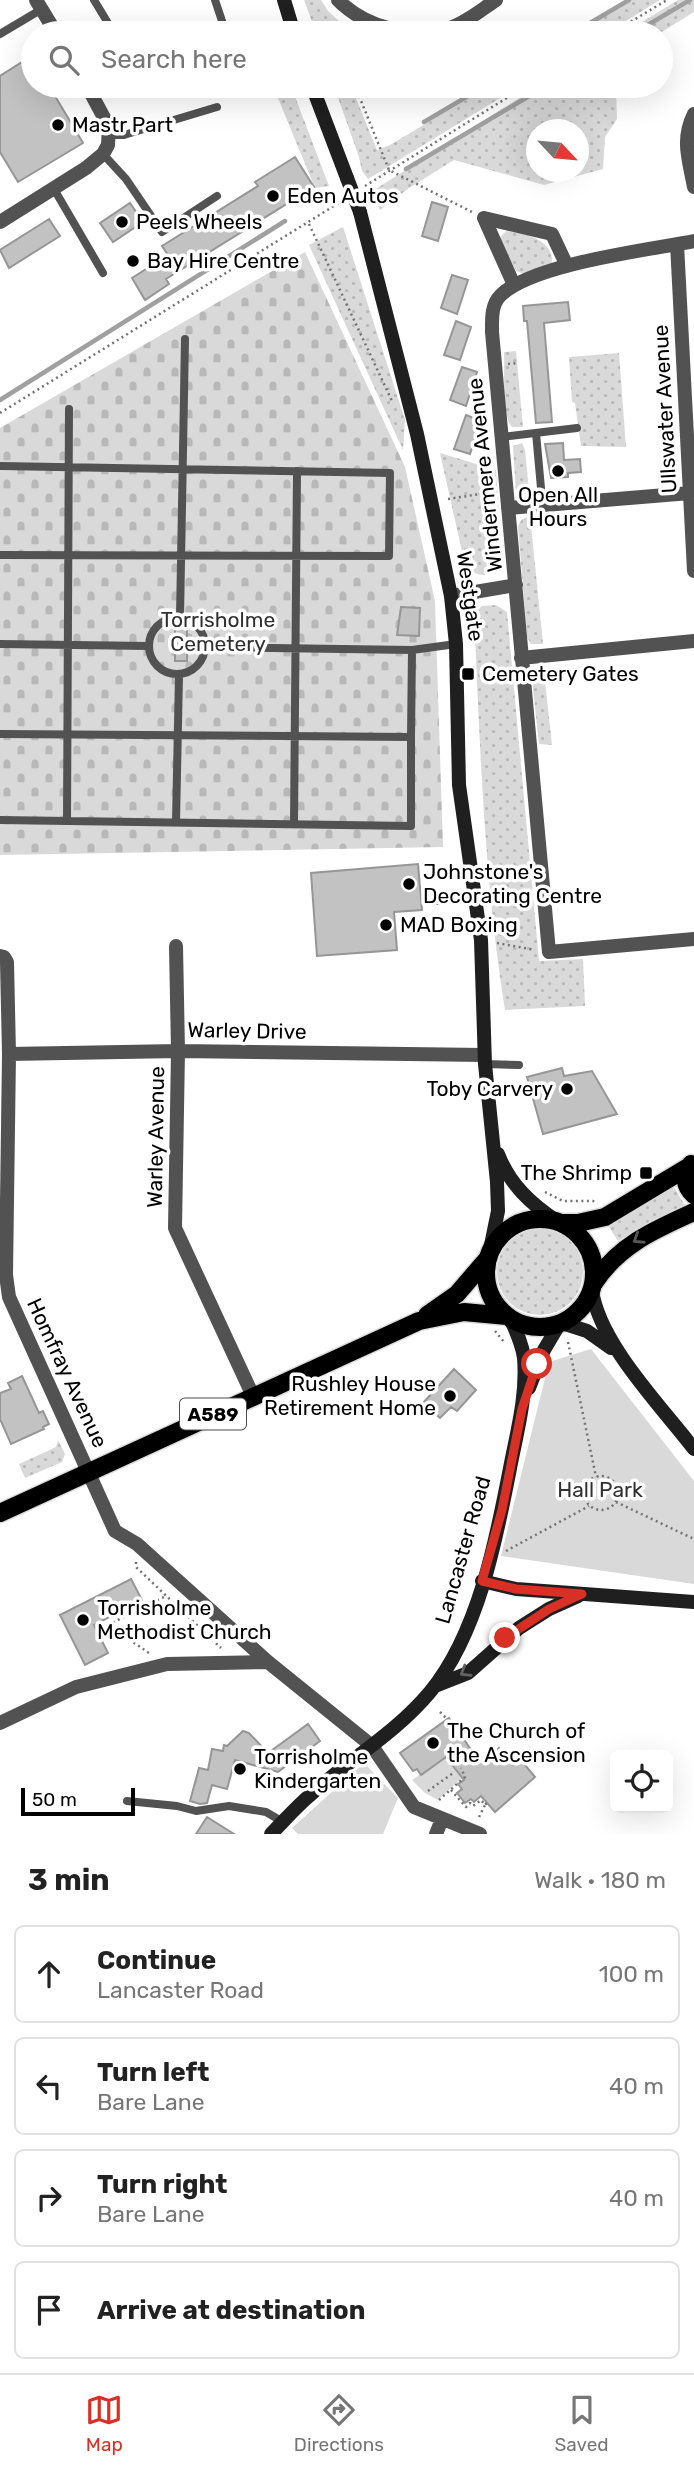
<!DOCTYPE html>
<html lang="en">
<head>
<meta charset="utf-8">
<style>
	:root { --surface:#fff; --page:#f6f6f6; --text:#222; --muted:#767676; --line:#e0e0e0; --accent:#d93025 }
	body { margin:0; font-family:Rubik,sans-serif; background:var(--page); color:var(--text) }
	.controls { position:absolute; right:21px; bottom:21px; display:grid; overflow:hidden; border-radius:10px; box-shadow:0 7px 28px #0002 }
	.controls button { width:63px; height:63px; display:grid; place-items:center; padding:0; border:0; border-bottom:2px solid var(--line); background:var(--surface); color:var(--text); font:35px sans-serif }
	.compass { position:absolute; left:526px; top:119px; width:63px; height:63px; border-radius:50%; background:var(--surface); box-shadow:0 7px 28px #0002; rotate:116deg }
	.scale { position:absolute; left:21px; bottom:18px; width:114px; box-sizing:border-box; padding-left:7px; border:4px solid #000; border-top:0; font-size:19px; line-height:24px; white-space:nowrap; color:#000; -webkit-text-stroke:5px #fff; paint-order:stroke }
	.stop { position:absolute; width:21px; height:21px; margin:-16px; border:5px solid #d93025; border-radius:50%; background:#fff }
	.stop.end { background:#d93025; border-color:#fff; box-shadow:0 2px 7px #0008 }
	.list { margin:0; padding:0; list-style:none }
	h2 { display:flex; justify-content:space-between; align-items:center; height:91px; margin:0; padding:0 28px; font-size:30px }
	h2 small { font-size:23px; font-weight:400; color:var(--muted) }
	.list li { display:grid; grid-template-columns:46px 1fr auto; gap:21px; align-items:center; box-sizing:border-box; height:98px; margin:0 14px 14px; padding:0 14px; border:2px solid var(--line); border-radius:10px }
	.list b { display:block; font-size:26px; white-space:nowrap }
	.list p { margin:0; font-size:23px; white-space:nowrap; color:var(--muted) }
	.list em { font-size:23px; font-style:normal; color:var(--muted) }
	.icon { flex:none; width:38px; height:38px; fill:none; stroke:currentColor; stroke-width:2; stroke-linecap:round; stroke-linejoin:round }
	.map { position:relative; flex:none; width:694px; height:1834px; overflow:hidden }
	.search { position:absolute; background:var(--surface); box-shadow:0 7px 28px #0002; left:21px; right:21px; top:21px; height:77px; display:flex; align-items:center; gap:18px; box-sizing:border-box; padding:0 24px; border-radius:38px; color:var(--muted); font-size:26px }
	.sheet { height:539px; background:var(--surface) }
	nav { display:flex; justify-content:space-around; align-items:center; box-sizing:border-box; height:98px; border-top:2px solid var(--line); background:var(--surface); font-size:19px; color:var(--muted) }
	nav a { display:grid; justify-items:center; gap:4px }
	nav .on { color:var(--accent) }
	.map>svg:first-child { display:block }
	.grass { fill:url(#grass-dots); fill-rule:evenodd }
	.cemetery { fill:url(#cemetery-stones) }
	.green { fill:#d9d9d9 }
	.lines { fill:none; stroke-linecap:round; stroke-linejoin:round }
	.stream { stroke:#a0a0a0; stroke-width:4.5 }
	.building { fill:#c2c2c2; stroke:#969696; stroke-width:2 }
	.primary-casing { stroke:#dbdbdb; stroke-width:21 }
	.path { stroke:#747474; stroke-width:2.5; stroke-dasharray:2 3.5; stroke-linecap:butt }
	.lane { stroke:#525252; stroke-width:8 }
	.street { stroke:#525252; stroke-width:14 }
	.secondary { stroke:#1f1f1f; stroke-width:14 }
	.primary { stroke:#000; stroke-width:18 }
	.secondary-bridge { stroke:#1f1f1f; stroke-width:14 }
	.oneway { stroke:#595959 }
	.oneway2 { stroke:#626262 }
	.route { stroke:#d93025; stroke-width:9 }
	.poi-dot { fill:#000; stroke:#fff; stroke-width:2.5 }
	.labels { text-anchor:middle; stroke-width:7; stroke-linejoin:round; paint-order:stroke }
	.shield { fill:#fff; stroke:#4c4c4c; stroke-width:2 }
	.shield-label { font-size:19px; font-weight:bold; fill:#000 }
	.poi-label { font-size:21px; fill:#000; stroke:#fff; text-anchor:start }
	.street-label { font-size:21px; fill:#000; stroke:#fff }
	.park-label { font-size:21px; fill:#303030; stroke:#fff }
</style>
</head>
<body>
<div class="map">
<svg width="694" height="1834" viewBox="0 0 694 1834">
	<defs>
		<pattern id="grass-dots" width="8" height="8" patternUnits="userSpaceOnUse" patternTransform="scale(1.75)"><rect width="8" height="8" fill="#d9d9d9"/><path d="M2 2h.1M6 6h.1" fill="none" stroke="#b8b8b8" stroke-width="1.8" stroke-linecap="round"/></pattern>
		<pattern id="cemetery-stones" width="16" height="16" patternUnits="userSpaceOnUse" patternTransform="scale(1.75)"><rect width="16" height="16" fill="#d9d9d9"/><path d="M2 7V4a2 2 0 0 1 4 0v3zM10 15v-3a2 2 0 0 1 4 0v3z" fill="#b8b8b8"/></pattern>
	</defs>
	<rect width="100%" height="100%" fill="#fff"/>
	<path class="grass" d="M304,0H321L328,11L340,22L338,33H316Z
		M630,0H660L606,33H575Z
		M678,0H694V12L660,33H624Z
		M273,86H291L329,186L315,188Z
		M334,86H351L377,150L390,145L489,86H520L368,179L362,171L359,157Z
		M538,86H616L617,119L605,137L603,169L544,185L454,160L409,188L380,210L371,192ZM536,130H578V172H536Z
		M343,227L405,420L403,450L309,245Z
		M506,231C526,232 558,242 551,266L524,274L516,271L499,239Z
		M516,351L523,427H512C501,416 505,369 504,352Z
		M619,353L626,447L581,446L575,403L572,402L569,357Z
		M522,443L525,450L529,491L527,496L521,497L516,493L513,446Z
		M440,453L496,470L502,559C494,578 478,580 465,565Z
		M530,516L543,644H531L527,637L518,526L522,519Z
		M496,605L507,612L539,961L583,959L585,1006L505,1010C484,879 480,746 474,613L482,606Z
		M543,663L552,745L539,744L531,670Z
		M673,1186L685,1205L649,1222L618,1241L608,1225Z
		M497 1272a43 43 0 1 1 86 0a43 43 0 1 1-86 0Z
		M58,1440L65,1454L62,1462L25,1478L19,1464L56,1447Z"/>
	<path class="cemetery" d="M305,252L405,467L435,601L443,847L0,855V428Z"/>
	<path class="green" d="M591,1349L694,1481V1584L501,1556L549,1362Z
		M446,1757L463,1777L438,1800L425,1793L412,1780Z
		M364,1763L398,1798L383,1834H298L292,1828Z"/>
	<g class="lines">
		<path class="stream" d="M573,33L629,0
			M634,33L690,0
			M424,122L485,86
			M406,169L546,86
			M0,400L285,221"/>
	</g>
	<path class="building" d="M33,55V86H49L83,143L18,182L0,152V76Z
		M295,157L314,187L166,279L169,284L145,300L132,278L168,255L162,246L258,186L255,182Z
		M432,202L448,207L438,241L422,236Z
		M130,203L143,222L113,242L100,223Z
		M49,219L60,236L9,268L0,250Z
		M452,275L468,280L457,314L441,308Z
		M568,302L570,320L544,323L552,422L536,423L527,321H524L523,306Z
		M456,321L471,327L460,360L444,355Z
		M462,367L477,372L466,406L450,400Z
		M466,415L481,421L470,454L454,449Z
		M563,443L564,460L580,459L581,472L568,473V477L551,478L545,444Z
		M401,607L420,608L419,636L397,635Z
		M175,627H187V661H175Z
		M418,864L422,910L394,912L397,950L317,956L311,873Z
		M562,1068L564,1076L592,1071L617,1114L543,1134L527,1077Z
		M454,1369L476,1390L457,1411L451,1407L440,1418L423,1403Z
		M22,1376L39,1413L43,1411L49,1424L43,1427L44,1429L11,1444L0,1419V1393L11,1389L8,1383Z
		M131,1579L142,1600L94,1625L108,1653L85,1665L60,1615Z
		M449,1718L479,1761L483,1758L485,1761L499,1748L513,1765L520,1759L535,1777L495,1812L481,1796L474,1802L471,1799L465,1803L457,1793L462,1789L458,1784L464,1780L446,1757L421,1775L417,1769L413,1771L400,1753Z
		M308,1724L320,1741L278,1772L235,1760L227,1789L212,1785L207,1803L200,1804L190,1801L199,1768L208,1770L212,1749L223,1751L224,1745L227,1746L243,1731L249,1733L268,1753Z
		M207,1817L234,1834H196Z"/>
	<g class="lines">
		<g class="primary-casing">
			<path id="primary" d="M691,1164C683,1175 684,1186 694,1195
				M486 1273a54 54 0 1 1 108 0a54 54 0 1 1-108 0Z
				M562,1223H578L605,1217L690,1166
				M594,1283C619,1245 654,1230 694,1212
				M427,1315L457,1294L488,1258
				M0,1513L419,1321L464,1312L507,1316"/>
		</g>
		<path class="path" d="M342,33L344,24
			M612,33L667,0
			M355,86L389,170L472,212
			M365,186L526,86
			M309,224L392,401
			M508,364L519,363
			M0,413L342,201
			M448,499L493,492
			M497,943L535,950
			M545,1192L563,1201H593L594,1202
			M495,1331L504,1342
			M568,1342L596,1477
			M584 1493a17 17 0 1 1 34 0a17 17 0 1 1-34 0Z
			M616,1502L694,1539
			M506,1551L589,1506
			M136,1562V1567L221,1648
			M108,1625L166,1596
			M96,1630L108,1625L149,1653
			M440,1712L447,1719
			M451,1790L466,1807L470,1803L473,1806L481,1800L485,1805L487,1803
			M428,1791L453,1773
			M439,1800L465,1777L461,1768
			M479,1817L485,1805"/>
		<path class="lane" d="M94,0L114,33
			M215,0L226,33
			M0,34L42,9
			M110,135H124L217,107
			M103,154L126,179L162,232L217,196
			M54,189L103,273
			M536,433L541,488
			M501,437L577,428
			M0,466L390,473L389,556L0,555
			M180,617L185,339
			M149 646a28 28 0 1 1 56 0a28 28 0 1 1-56 0Z
			M0,644L148,646
			M206,647L412,650L456,644
			M0,734L411,737V826L0,820
			M411,737L412,650
			M67,821L69,409
			M176,822L179,675
			M294,824L297,471
			M438,901L476,897
			M485,1064L519,1065
			M127,1801L177,1806L196,1811L229,1806L266,1812L283,1822"/>
		<path class="street" d="M36,0L56,33
			M338,0C366,28 411,39 449,28C466,23 482,9 496,0
			M694,114C681,140 689,160 694,187
			M484,218L552,234L567,266
			M484,218L514,285
			M0,222L86,168L103,154L108,145L109,127L87,86
			M694,241C648,250 531,264 500,296C491,305 492,320 492,332L549,952L694,939
			M677,244L694,571
			M508,508L690,493
			M451,596L516,585
			M521,658L694,641
			M176,946L178,1051L175,1228L253,1396
			M0,956L4,957L7,962L9,1054L6,1275L9,1297L115,1531L137,1544L268,1662L372,1746L414,1807L480,1834
			M9,1054L178,1051L484,1055
			M0,1723L76,1687L167,1664L268,1662
			M436,1834L442,1819"/>
		<path class="secondary" d="M284,0L294,33
			M312,86L347,178
			M360,212L417,434L451,596L456,644L459,785L481,940L485,1064L497,1182L498,1211L489,1255
			M498,1154C510,1185 531,1204 558,1222
			M592,1290C599,1343 661,1406 694,1449
			M562,1323L587,1331L611,1348
			M529,1388L544,1350L560,1323
			M482,1581L516,1589L694,1602
			M435,1686L468,1673L519,1628L549,1609L578,1596
			M271,1834C284,1821 295,1808 309,1796C348,1760 395,1734 430,1692C479,1633 497,1536 511,1463C518,1428 527,1394 524,1358C522,1343 516,1331 510,1318"/>
		<use href="#primary" class="primary"/>
		<path class="secondary-bridge" d="M347,178L360,212"/>
	</g>
	<defs><path id="oneway-chevron" d="M-2-3.5L2.5 0L-2 3.5" fill="none" stroke-width="1.6" stroke-linecap="round" stroke-linejoin="round" transform="scale(1.75)"/></defs>
	<use class="oneway" href="#oneway-chevron" transform="translate(638 1239) rotate(147)"/>
	<use class="oneway2" href="#oneway-chevron" transform="translate(465 1672) rotate(149)"/>
	<g class="lines">
		<path class="route" d="M505,1638L549,1609L582,1594L516,1589L482,1581L502,1510L522,1409L537,1364"/>
	</g>
	<g class="poi-dot">
		<circle cx="58" cy="125" r="7"/>
		<circle cx="273" cy="196" r="7"/>
		<circle cx="122" cy="222" r="7"/>
		<circle cx="133" cy="261" r="7"/>
		<circle cx="558" cy="471" r="7"/>
		<rect x="461" y="667" width="14" height="14" rx="3.5"/>
		<circle cx="409" cy="884" r="7"/>
		<circle cx="386" cy="925" r="7"/>
		<circle cx="567" cy="1089" r="7"/>
		<rect x="639" y="1166" width="14" height="14" rx="3.5"/>
		<circle cx="450" cy="1396" r="7"/>
		<circle cx="83" cy="1620" r="7"/>
		<circle cx="433" cy="1743" r="7"/>
		<circle cx="240" cy="1769" r="7"/>
	</g>
	<g class="labels">
		<rect class="shield" x="180" y="1398.5" width="66" height="31" rx="5"/>
		<g class="shield-label">
			<text x="213" y="1421">A589</text>
		</g>
		<g class="poi-label">
			<text x="72" y="132">Mastr Part</text>
			<text x="287" y="203">Eden Autos</text>
			<text x="136" y="229">Peels Wheels</text>
			<text x="147" y="268">Bay Hire Centre</text>
			<text x="558" y="502" text-anchor="middle">Open All<tspan x="558" dy="24">Hours</tspan></text>
			<text x="482" y="681">Cemetery Gates</text>
			<text x="423" y="879">Johnstone's<tspan x="423" dy="24">Decorating Centre</tspan></text>
			<text x="400" y="932">MAD Boxing</text>
			<text x="553" y="1096" text-anchor="end">Toby Carvery</text>
			<text x="632" y="1180" text-anchor="end">The Shrimp</text>
			<text x="436" y="1391" text-anchor="end">Rushley House<tspan x="436" dy="24">Retirement Home</tspan></text>
			<text x="97" y="1615">Torrisholme<tspan x="97" dy="24">Methodist Church</tspan></text>
			<text x="447" y="1738">The Church of<tspan x="447" dy="24">the Ascension</tspan></text>
			<text x="254" y="1764">Torrisholme<tspan x="254" dy="24">Kindergarten</tspan></text>
		</g>
		<g class="street-label">
			<text transform="translate(665 409) rotate(-93)" y="7">Ullswater Avenue</text>
			<text transform="translate(485 475) rotate(-96)" y="7">Windermere Avenue</text>
			<text transform="translate(470 596) rotate(82)" y="7">Westgate</text>
			<text transform="translate(247 1031) rotate(1)" y="7">Warley Drive</text>
			<text transform="translate(156 1137) rotate(-89)" y="7">Warley Avenue</text>
			<text transform="translate(67 1373) rotate(65)" y="7">Homfray Avenue</text>
			<text transform="translate(463 1550) rotate(-74)" y="7">Lancaster Road</text>
		</g>
		<g class="park-label">
			<text x="218" y="627">Torrisholme<tspan x="218" dy="24">Cemetery</tspan></text>
			<text x="600" y="1497">Hall Park</text>
		</g>
	</g>
</svg>
<div class="controls">
<button><svg class="icon" aria-label="locate" viewBox="0 0 24 24"><circle cx="12" cy="12" r="6"/><path d="M12 2v4M12 18v4M2 12h4M18 12h4"/></svg></button>
</div>
<svg class="compass" viewBox="-18 -18 36 36"><path d="M0-13l5 13h-10z" fill="#e53935"/><path d="M0 13l5-13h-10z" fill="#767676"/></svg>
<div class="scale">50 m</div>
<div class="stop" style="left:537px;top:1364px"></div>
<div class="stop end" style="left:505px;top:1638px"></div>
<div class="search"><svg class="icon" aria-label="search" viewBox="0 0 24 24"><circle cx="10" cy="10" r="6"/><path d="M15 15l6 6"/></svg>Search here</div>
</div>
<section class="sheet">
<h2>3 min<small>Walk · 180 m</small></h2>
<ul class="list">
<li><svg class="icon" aria-label="ahead" viewBox="0 0 24 24"><path d="M12 20V5M6 11l6-6 6 6"/></svg><div><b>Continue</b><p>Lancaster Road</p></div><em>100 m</em></li>
<li><svg class="icon" aria-label="left" viewBox="0 0 24 24"><path d="M17 20v-9H6M10 6l-5 5 5 5"/></svg><div><b>Turn left</b><p>Bare Lane</p></div><em>40 m</em></li>
<li><svg class="icon" aria-label="right" viewBox="0 0 24 24"><path d="M7 20v-9h11M14 6l5 5-5 5"/></svg><div><b>Turn right</b><p>Bare Lane</p></div><em>40 m</em></li>
<li><svg class="icon" aria-label="arrive" viewBox="0 0 24 24"><path d="M6 21V4h12l-3 4 3 4H6"/></svg><div><b>Arrive at destination</b></div></li>
</ul>
</section>
<nav>
<a class="on"><svg class="icon" aria-label="map" viewBox="0 0 24 24"><path d="M3 6l6-2 6 2 6-2v14l-6 2-6-2-6 2zM9 4v14M15 6v14"/></svg>Map</a>
<a><svg class="icon" aria-label="directions" viewBox="0 0 24 24"><path d="M12 3l9 9-9 9-9-9zM9 14v-3h6M13 9l2 2-2 2"/></svg>Directions</a>
<a><svg class="icon" aria-label="saved" viewBox="0 0 24 24"><path d="M7 4h10v16l-5-4-5 4z"/></svg>Saved</a>
</nav>
</body>
</html>
